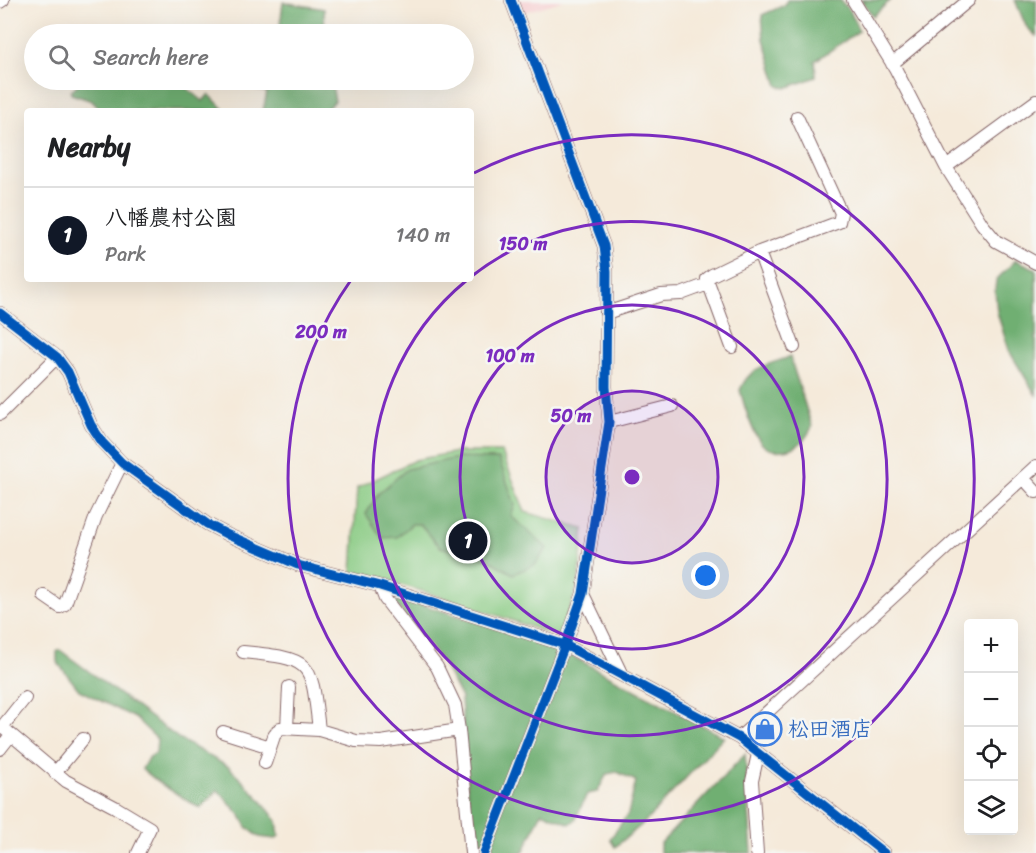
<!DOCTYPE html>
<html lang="en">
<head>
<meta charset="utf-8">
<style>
	:root { --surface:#fff; --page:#f2f2f2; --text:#202124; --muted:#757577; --line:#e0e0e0; --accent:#111827 }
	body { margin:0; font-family:Sriracha,"Klee One",sans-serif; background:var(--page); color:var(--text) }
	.controls { position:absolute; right:18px; bottom:18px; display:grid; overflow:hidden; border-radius:6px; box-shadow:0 6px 24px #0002 }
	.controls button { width:54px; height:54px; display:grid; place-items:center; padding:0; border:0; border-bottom:2px solid var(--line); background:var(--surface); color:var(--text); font:30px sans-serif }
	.you { position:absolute; left:706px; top:576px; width:21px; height:21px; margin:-15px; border:4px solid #fff; border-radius:50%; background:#1a73e8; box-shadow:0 0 0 9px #1a73e833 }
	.badge { display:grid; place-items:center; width:39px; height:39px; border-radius:50%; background:var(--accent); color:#fff; font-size:20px; font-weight:700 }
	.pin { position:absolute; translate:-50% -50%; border:3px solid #fff; box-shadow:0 2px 6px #0006 }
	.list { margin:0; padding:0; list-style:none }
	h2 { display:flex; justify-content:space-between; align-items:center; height:78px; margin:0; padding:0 24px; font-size:26px }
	h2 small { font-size:20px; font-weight:400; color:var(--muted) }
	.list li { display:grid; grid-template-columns:39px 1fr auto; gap:18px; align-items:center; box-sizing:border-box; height:96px; padding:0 24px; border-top:2px solid var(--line) }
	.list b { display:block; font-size:22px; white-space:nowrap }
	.list p { margin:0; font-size:20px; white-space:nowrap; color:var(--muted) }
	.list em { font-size:20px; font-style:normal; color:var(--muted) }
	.icon { flex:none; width:33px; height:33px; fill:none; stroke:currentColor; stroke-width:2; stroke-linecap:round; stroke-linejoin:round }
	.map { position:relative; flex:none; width:1036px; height:853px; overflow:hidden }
	.search { position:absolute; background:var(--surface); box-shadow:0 6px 24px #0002; left:24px; top:24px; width:450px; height:66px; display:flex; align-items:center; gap:15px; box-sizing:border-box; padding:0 21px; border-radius:33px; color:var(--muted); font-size:22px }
	.panel { position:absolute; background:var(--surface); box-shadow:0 6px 24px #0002; left:24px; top:108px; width:450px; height:174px; border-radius:6px }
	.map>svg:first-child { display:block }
	.built { fill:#f7cfd1 }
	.green { fill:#8acb84; stroke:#6a7558; stroke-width:1.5 }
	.forest { fill:#6faf72; stroke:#5c674e; stroke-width:1.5 }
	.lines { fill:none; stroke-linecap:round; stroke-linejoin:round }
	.minor-casing { stroke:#866668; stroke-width:14 }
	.minor { stroke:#fff; stroke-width:12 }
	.cycleway-casing { stroke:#f6f6f2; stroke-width:13 }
	.cycleway { stroke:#0057b8; stroke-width:9 }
	.ring { fill:none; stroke:#7b2cbf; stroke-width:3 }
	.labels { text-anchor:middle; stroke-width:5; stroke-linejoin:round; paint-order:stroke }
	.shop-label { font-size:21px; font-weight:bold; fill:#366cbe; stroke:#f6f6f2; text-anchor:start }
	.centre { fill:#7b2cbf; stroke:#f6f6f2; stroke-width:3 }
	.ring-label { font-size:18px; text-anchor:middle; font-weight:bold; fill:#7b2cbf; stroke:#f6f6f2; stroke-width:5; stroke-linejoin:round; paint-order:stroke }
</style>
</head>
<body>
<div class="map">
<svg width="1036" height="853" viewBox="0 0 1036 853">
	<rect width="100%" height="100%" fill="#f6f6f2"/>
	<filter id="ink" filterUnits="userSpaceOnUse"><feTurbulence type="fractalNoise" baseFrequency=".0167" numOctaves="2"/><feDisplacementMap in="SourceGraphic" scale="12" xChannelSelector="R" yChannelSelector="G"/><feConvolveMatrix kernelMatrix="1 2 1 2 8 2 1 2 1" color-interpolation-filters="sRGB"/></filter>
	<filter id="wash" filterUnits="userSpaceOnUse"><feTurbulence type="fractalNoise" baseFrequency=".008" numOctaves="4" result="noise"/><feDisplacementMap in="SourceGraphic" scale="24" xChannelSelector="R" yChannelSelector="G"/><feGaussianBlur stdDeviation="1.35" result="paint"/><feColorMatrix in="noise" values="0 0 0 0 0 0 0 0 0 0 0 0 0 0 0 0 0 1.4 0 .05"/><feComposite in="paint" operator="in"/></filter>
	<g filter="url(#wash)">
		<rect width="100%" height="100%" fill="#f5eada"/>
		<path class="built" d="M517,0H564L522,13Z"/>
		<path class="green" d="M457,452H502L525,512L584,529L578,585L560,637C492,614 423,588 352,573L357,488L415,460Z"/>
		<path class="forest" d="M787,0H840L850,11L859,31L815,61L816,77L786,88L778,86L764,39L762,15L785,5Z
			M861,0H891L873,16Z
			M1015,0H1036V36L1026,26Z
			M283,2L324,9L325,34H279Z
			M82,80H177L203,101L209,94L225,111H101L92,101L71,94V91Z
			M241,80H331L335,101L324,111L298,109L296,111H263L267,92L241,86Z
			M1016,260L1036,269V395L1009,351L997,312L995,290L996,280Z
			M790,357L812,427C806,439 799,448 785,450C778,451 769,451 763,445C752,435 744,404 740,390C750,366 767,365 790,357Z
			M457,458L499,459L515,505L511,516L547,548L535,565L513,574L486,558L440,547L420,524H412L397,537L382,538L366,514L378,494L407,469Z
			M404,599L551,645L724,737L645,822L615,847L610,839L628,814L636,781L617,772L607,774L597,792L587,794L575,820L570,824L542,812L523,853H472L461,698L442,662L394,602Z
			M60,650L181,740L229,767L260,799L277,821L279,836L275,839L259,837L247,827L241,816L218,790L200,808L162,785L142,769L148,758L156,753L157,739L135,718L79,690L57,662V652Z
			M745,754L752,853H660V844Z"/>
	</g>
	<g filter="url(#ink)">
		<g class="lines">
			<g class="minor-casing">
				<path id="minor" d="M853,0L895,68L946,167L982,224L996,241L1036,263
					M0,2L3,0
					M892,64L969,0
					M946,167L1036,101
					M759,252L794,347
					M0,313L57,357L68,372L91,425L102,442L122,463L207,524L228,535L298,565L380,586L565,645L739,738L884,853
					M606,313L661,295L681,294L708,284
					M732,347L707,279L712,275L759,252L839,222L841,213L797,117
					M0,414L57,357
					M609,422L672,406
					M1024,479L1036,492
					M380,586L385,599L437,667L455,705L459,730L471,853
					M583,594L622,675
					M44,596L60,607L65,604L96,516L122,463
					M243,652C314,659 311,661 319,730
					M25,698L2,727L66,781L115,807L150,828L138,853
					M287,728L289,687
					M223,732L270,747
					M739,738L1036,466
					M0,749L11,735
					M265,763L274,736L280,728L319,730L356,741L381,742L459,730
					M55,773L83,739
					M484,853L565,645L583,594L609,422L606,387L607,272L604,246L511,0
					M757,853L752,781L758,754"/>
			</g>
			<use href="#minor" class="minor"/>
			<g class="cycleway-casing">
				<path id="cycleway" d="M0,313L57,357L68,372L91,425L102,442L122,463L207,524L228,535L298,565L380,586L565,645L739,738L884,853
					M484,853L565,645L583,594L609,422L606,387L607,272L604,246L511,0"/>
			</g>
			<use href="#cycleway" class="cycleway"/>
		</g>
	</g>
	<circle cx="632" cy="477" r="86" fill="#7b2cbf" fill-opacity=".12"/>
	<g class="ring">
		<circle cx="632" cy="477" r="86"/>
		<circle cx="632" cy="477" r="172"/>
		<path d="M472 276A257 257 0 1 1 467 280"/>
		<path d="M474 173A343 343 0 1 1 351 280"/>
	</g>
	<defs>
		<g id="shop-ring" transform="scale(1.725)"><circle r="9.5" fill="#f6f6f2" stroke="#3f7fe0" stroke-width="1.5"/><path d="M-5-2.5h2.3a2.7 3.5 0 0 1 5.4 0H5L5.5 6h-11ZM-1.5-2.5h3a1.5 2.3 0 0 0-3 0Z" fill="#3f7fe0"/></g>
	</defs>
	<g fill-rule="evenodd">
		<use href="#shop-ring" x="765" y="729"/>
	</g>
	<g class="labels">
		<g class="shop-label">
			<text x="788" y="736">松田酒店</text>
		</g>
	</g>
	<circle cx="632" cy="477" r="9" class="centre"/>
	<g class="ring-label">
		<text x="523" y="250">150 m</text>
		<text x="321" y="338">200 m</text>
		<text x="510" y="362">100 m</text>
		<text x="571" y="422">50 m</text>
	</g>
</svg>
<div class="controls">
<button>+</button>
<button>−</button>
<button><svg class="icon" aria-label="locate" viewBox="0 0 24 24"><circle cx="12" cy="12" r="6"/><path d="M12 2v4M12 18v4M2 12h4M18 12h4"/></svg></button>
<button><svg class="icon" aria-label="layers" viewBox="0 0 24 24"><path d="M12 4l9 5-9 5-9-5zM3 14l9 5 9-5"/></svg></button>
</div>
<div class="you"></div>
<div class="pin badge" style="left:468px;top:541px">1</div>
<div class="search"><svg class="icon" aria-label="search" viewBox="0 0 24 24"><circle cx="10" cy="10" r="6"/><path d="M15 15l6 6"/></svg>Search here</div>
<section class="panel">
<h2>Nearby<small></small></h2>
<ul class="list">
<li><span class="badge">1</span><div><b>八幡農村公園</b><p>Park</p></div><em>140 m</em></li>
</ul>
</section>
</div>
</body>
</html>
